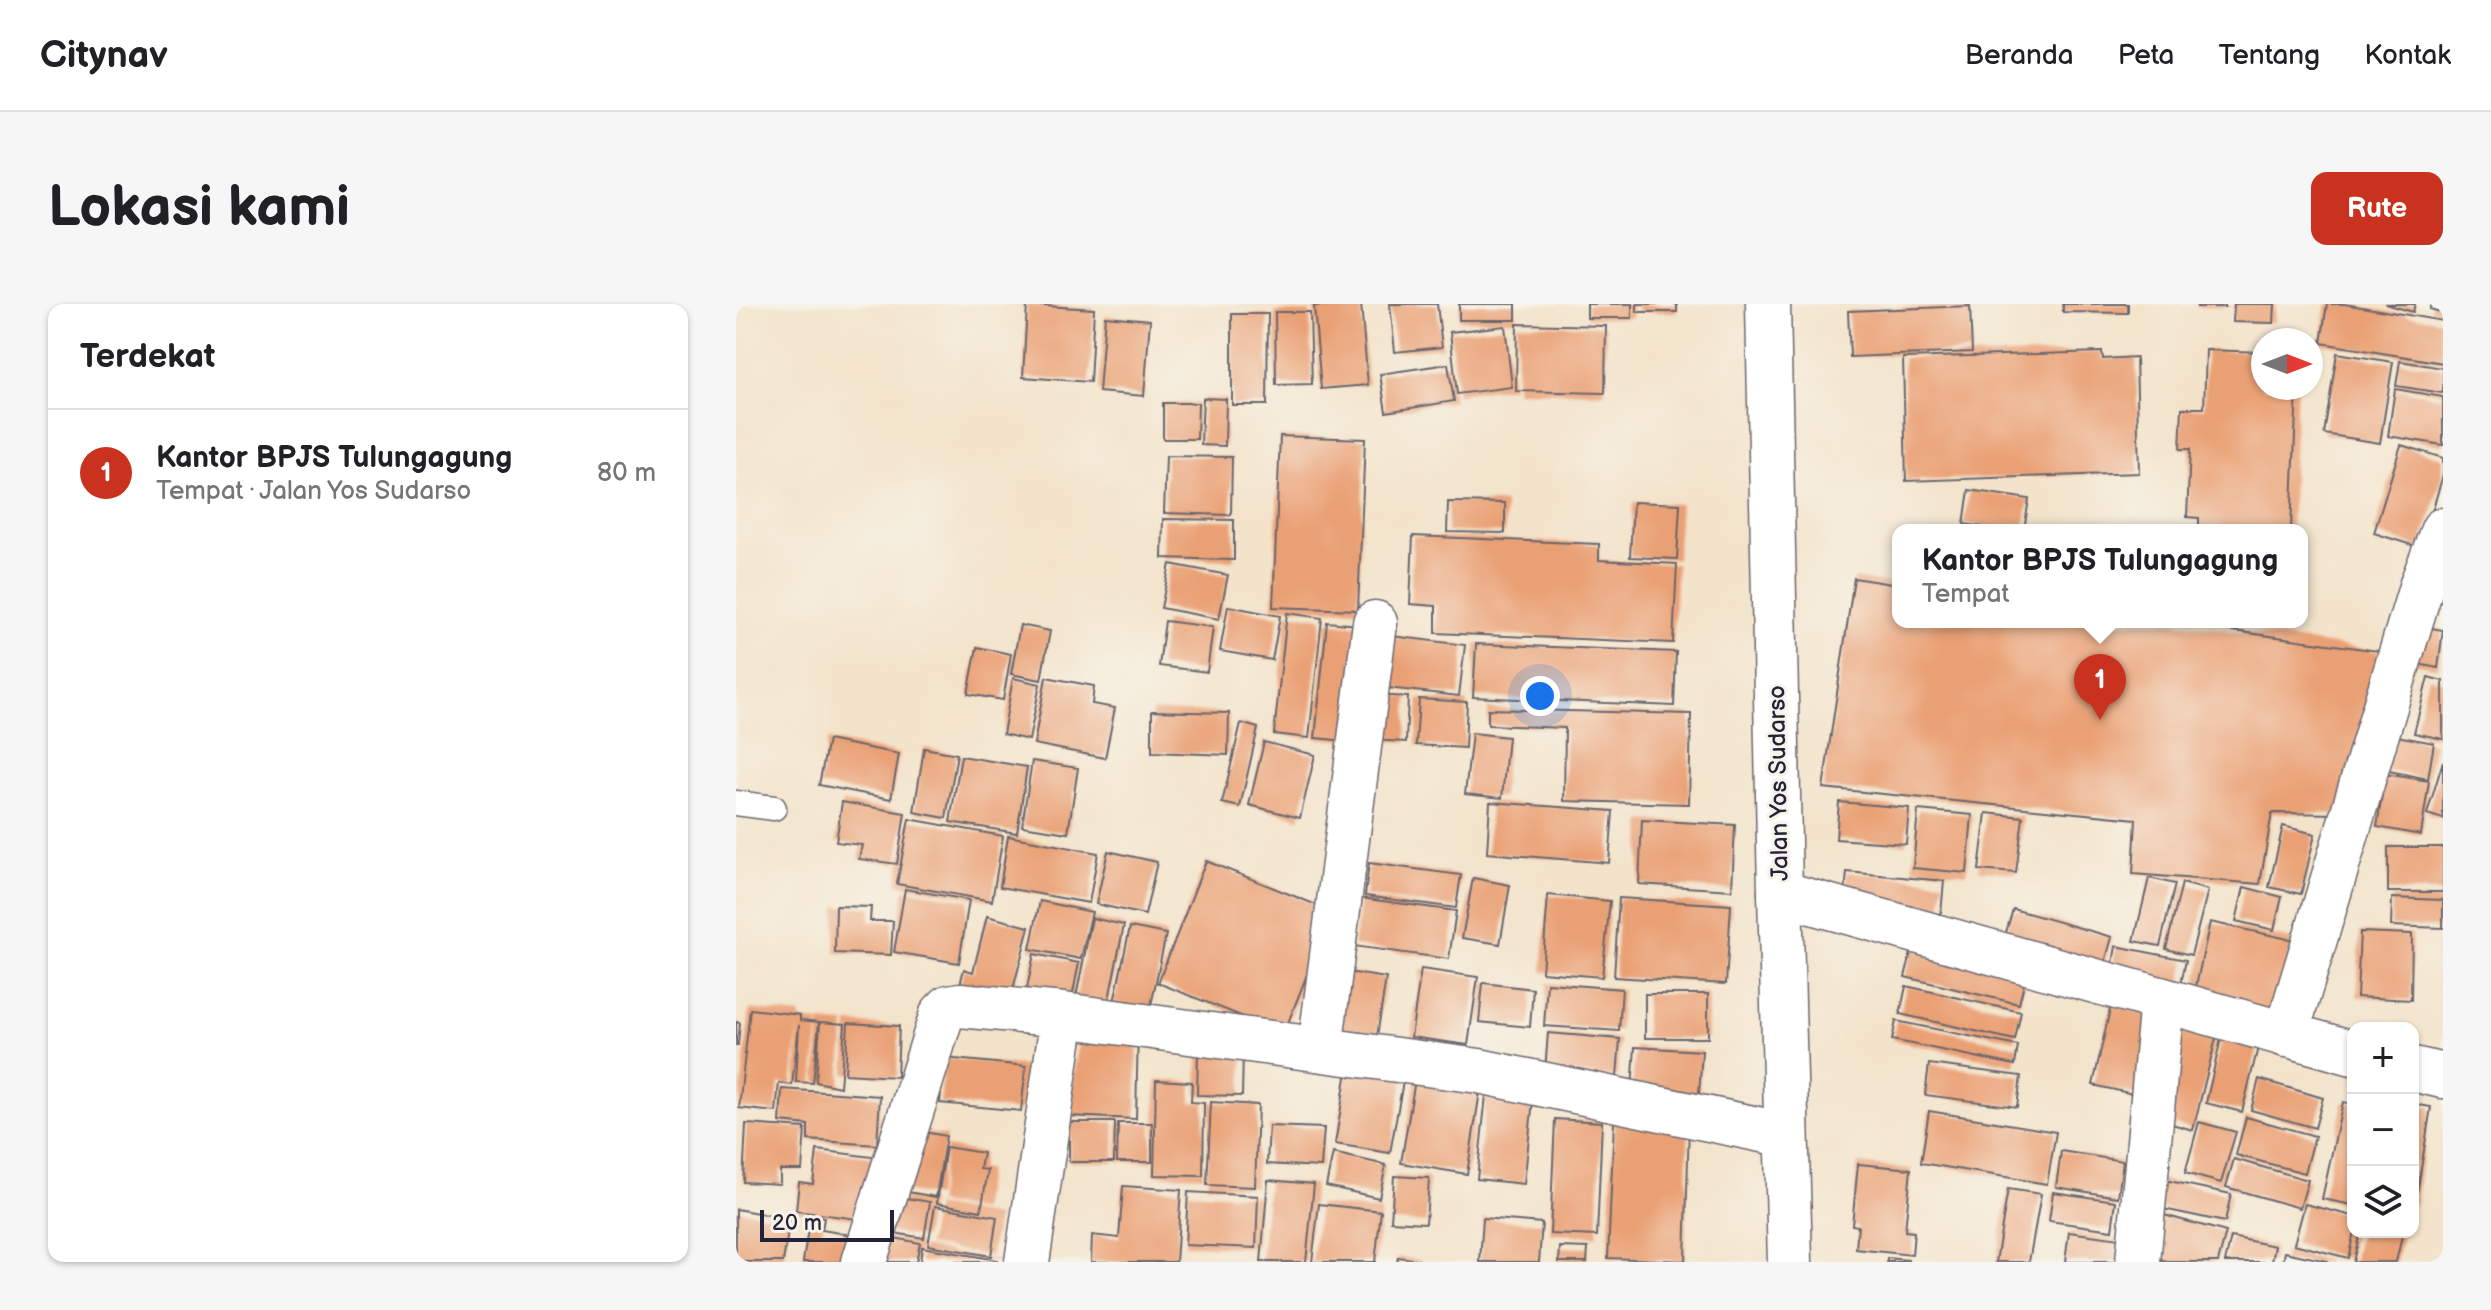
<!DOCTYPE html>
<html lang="id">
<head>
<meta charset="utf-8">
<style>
	:root { --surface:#fff; --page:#f6f6f6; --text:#202124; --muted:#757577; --line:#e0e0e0; --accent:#c8321e }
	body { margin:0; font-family:"Balsamiq Sans",sans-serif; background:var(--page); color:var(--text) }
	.controls { position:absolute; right:24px; bottom:24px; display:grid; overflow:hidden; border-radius:16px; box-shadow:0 2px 6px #0004 }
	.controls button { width:72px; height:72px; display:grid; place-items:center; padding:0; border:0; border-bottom:2px solid var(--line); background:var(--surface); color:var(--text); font:40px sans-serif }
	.compass { position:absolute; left:1515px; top:24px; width:72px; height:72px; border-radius:50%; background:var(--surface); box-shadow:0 2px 6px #0004; rotate:90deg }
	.scale { position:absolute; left:24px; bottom:20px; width:134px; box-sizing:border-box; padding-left:8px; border:4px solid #22223b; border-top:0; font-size:22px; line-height:28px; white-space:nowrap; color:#22223b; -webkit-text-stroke:6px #f7f3e8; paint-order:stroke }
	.you { position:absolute; left:804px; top:392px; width:28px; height:28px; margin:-20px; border:6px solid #fff; border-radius:50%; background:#1a73e8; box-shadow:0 0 0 12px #1a73e833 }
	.badge { display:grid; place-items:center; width:52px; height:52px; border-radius:50%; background:var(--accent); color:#fff; font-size:26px; font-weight:700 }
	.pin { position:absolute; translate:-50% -66px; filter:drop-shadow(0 2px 4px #0008) }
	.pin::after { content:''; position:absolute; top:42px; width:28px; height:24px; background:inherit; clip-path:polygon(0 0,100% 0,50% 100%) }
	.popup { position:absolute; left:1156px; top:220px; width:416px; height:104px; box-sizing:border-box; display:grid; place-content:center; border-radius:16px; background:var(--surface); filter:drop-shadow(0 2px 6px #0005); font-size:26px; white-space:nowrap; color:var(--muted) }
	.popup b { font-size:30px; color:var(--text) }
	.popup::after { content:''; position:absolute; left:50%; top:100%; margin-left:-16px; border:16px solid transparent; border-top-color:var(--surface) }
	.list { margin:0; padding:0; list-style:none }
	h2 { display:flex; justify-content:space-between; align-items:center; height:104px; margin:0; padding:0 32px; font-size:34px }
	h2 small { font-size:26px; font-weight:400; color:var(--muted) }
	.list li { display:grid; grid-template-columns:52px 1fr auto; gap:24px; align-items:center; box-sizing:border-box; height:128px; padding:0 32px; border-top:2px solid var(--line) }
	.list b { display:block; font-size:30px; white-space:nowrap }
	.list p { margin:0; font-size:26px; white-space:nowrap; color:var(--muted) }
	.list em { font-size:26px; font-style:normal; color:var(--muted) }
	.icon { flex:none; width:44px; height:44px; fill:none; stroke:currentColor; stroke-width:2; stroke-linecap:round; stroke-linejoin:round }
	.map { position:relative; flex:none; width:1707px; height:958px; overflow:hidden; border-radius:16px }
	header { display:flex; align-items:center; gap:48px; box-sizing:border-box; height:112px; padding:0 40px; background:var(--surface); border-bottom:2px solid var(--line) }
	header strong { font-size:38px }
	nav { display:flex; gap:44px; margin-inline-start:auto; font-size:28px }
	.intro { display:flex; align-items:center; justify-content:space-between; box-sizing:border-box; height:192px; padding:0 48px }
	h1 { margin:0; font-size:56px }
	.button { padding:20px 36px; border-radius:16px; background:var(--accent); color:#fff; font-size:28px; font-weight:700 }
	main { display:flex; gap:48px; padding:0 48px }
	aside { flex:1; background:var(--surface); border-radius:16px; box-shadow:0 2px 6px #0004 }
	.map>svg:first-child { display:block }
	.building { fill:#eaa075 }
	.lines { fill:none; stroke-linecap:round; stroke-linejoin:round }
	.lane-casing { stroke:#6b666d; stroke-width:27 }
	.street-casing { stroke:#6b666d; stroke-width:47 }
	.highway-casing { stroke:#6b666d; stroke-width:47 }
	.lane { stroke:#fff; stroke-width:24 }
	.street { stroke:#fff; stroke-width:44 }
	.highway { stroke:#fff; stroke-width:44 }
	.labels { text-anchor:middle; stroke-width:6; stroke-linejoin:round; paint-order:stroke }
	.street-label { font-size:24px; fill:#22223b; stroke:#f7f3e8 }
</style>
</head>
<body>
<header>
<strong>Citynav</strong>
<nav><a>Beranda</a><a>Peta</a><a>Tentang</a><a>Kontak</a></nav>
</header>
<div class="intro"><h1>Lokasi kami</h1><a class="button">Rute</a></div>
<main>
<aside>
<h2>Terdekat<small></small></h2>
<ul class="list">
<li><span class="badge">1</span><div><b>Kantor BPJS Tulungagung</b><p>Tempat · Jalan Yos Sudarso</p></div><em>80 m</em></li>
</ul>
</aside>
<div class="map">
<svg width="1707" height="958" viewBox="0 0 1707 958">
	<rect width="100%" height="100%" fill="#f7f3e8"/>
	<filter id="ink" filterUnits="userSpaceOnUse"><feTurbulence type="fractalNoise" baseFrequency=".0125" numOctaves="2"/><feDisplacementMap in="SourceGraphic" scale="16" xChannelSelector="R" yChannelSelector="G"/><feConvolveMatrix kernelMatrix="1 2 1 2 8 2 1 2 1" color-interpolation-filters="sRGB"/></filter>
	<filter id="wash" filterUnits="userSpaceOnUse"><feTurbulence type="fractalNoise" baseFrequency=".006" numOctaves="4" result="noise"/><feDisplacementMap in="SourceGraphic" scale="32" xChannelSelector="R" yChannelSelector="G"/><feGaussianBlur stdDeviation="1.8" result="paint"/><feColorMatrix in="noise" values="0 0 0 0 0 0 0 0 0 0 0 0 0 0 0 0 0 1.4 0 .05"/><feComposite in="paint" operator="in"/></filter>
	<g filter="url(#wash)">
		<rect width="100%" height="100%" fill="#f3e3ca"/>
		<g id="blocks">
			<path class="building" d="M604,0H625L632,81L585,85L578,2Z
				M654,0H701L706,43L659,48Z
				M723,0H780V16H723Z
				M851,0H896V14H851Z
				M901,0H941V8H901Z
				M1327,0H1392V9L1327,8Z
				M1461,0H1489V3H1461Z
				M1498,0H1539L1538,19L1497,18Z
				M1591,0H1608L1707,17V59L1585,39Z
				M1649,0H1679L1677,8Z
				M1696,0H1707V9L1694,5Z
				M291,1L358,5L354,78L287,73Z
				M1234,2L1236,48L1114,53L1112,7Z
				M539,8H574L576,80L540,81Z
				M496,10H532L531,101H496Z
				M369,12L414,16L408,92L363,88Z
				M781,20L870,22L869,89L780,87Z
				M769,22L776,83L721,90L714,28Z
				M1470,46L1527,48V84H1561L1555,226H1463V214L1451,213L1454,145H1444L1446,104H1468Z
				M1366,48L1367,55L1400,53L1403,169L1170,177L1167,54Z
				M1601,49L1657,58L1644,139L1588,130Z
				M1664,57L1707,64V89L1660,82Z
				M712,60L718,97L650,108L644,70Z
				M1659,85L1707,93V141L1652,132Z
				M467,94L490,95L489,142L465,141Z
				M427,99H462L461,135H427Z
				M544,132L629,135L622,306L537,303Z
				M1665,141L1707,154V171L1685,244L1638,229Z
				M430,152L496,153L495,211L428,209Z
				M1233,186L1293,195L1288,226H1265L1228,220Z
				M712,198L769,199V229L711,228Z
				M897,198L944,200L941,255L894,253Z
				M427,215L498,216V256L426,254Z
				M677,232L863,240V256L941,260L937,339L700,329V302L674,300Z
				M434,260L492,271L483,315L425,304Z
				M1118,274L1162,281V318H1432L1650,348L1605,510L1536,509L1524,580L1397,570L1400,515L1087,484Z
				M492,302L544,312L536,356L484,347Z
				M551,309L586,314L573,434L538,430Z
				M429,317L477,323L471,368L423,362Z
				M591,318L632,322L621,438L579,434Z
				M284,321L314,327L305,376L275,370Z
				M1678,321L1707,326L1702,364L1671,358Z
				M648,331L729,341L723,392L643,383Z
				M740,340L940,348L938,402L737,393Z
				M241,343L275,350L267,396L232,390Z
				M310,373L358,382L356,400L379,404L369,454L298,440Z
				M1692,373L1707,377V435L1678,429Z
				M277,374L304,380L293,436L267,430Z
				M638,391L672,393L670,438L635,436Z
				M683,395L731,398L729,444L680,441Z
				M752,405L955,410L953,500L828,497L829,424L752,421Z
				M416,407L493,409L492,451L416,448Z
				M505,419L522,424L504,503L486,499Z
				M736,429L772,433L766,494L729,490Z
				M1650,430L1698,439L1692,475L1643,465Z
				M92,436L163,450L155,495L83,481Z
				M528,438L579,451L564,514L513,501Z
				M188,444L221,450L210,514L178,508Z
				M225,452L291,463L281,529L214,518Z
				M296,457L342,464L332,529L286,522Z
				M1707,457V515L1691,510Z
				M1649,470L1693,477L1685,531L1641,523Z
				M106,498L169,509L161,560L123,555L126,541L100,538Z
				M754,498L877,507L873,559L751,549Z
				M1103,498L1173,504L1170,540L1100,535Z
				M1182,506L1236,511L1231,569L1177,564Z
				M1250,509L1287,513L1280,569L1243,566Z
				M173,515L267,532L256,597L161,580Z
				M906,516L999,521L996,586L903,580Z
				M1547,522L1579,530L1565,590L1533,583Z
				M272,532L362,549L353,599L264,583Z
				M1652,543H1707V588H1652Z
				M372,547L421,558L409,611L360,600Z
				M470,557L596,607L548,729L422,679Z
				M633,559L725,571L720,604L629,592Z
				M1111,568L1208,577L1205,610L1108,600Z
				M737,574L774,581L764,640L726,634Z
				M1413,574L1439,580L1424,642L1398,637Z
				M1446,579L1472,586L1455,651L1430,645Z
				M1508,583L1546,593L1538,626L1500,617Z
				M169,585L233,596L223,659L158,648Z
				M812,591L874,597L866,673L806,668Z
				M624,594L720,607L713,655L617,642Z
				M883,594L995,601L990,680L878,673Z
				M1656,594L1707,596V624L1655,622Z
				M304,597L356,608L345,655L294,645Z
				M100,602L135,603L134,617H157L155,651L99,649Z
				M1277,605L1376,633L1365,673L1265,645Z
				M251,612L293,623L272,705L221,692L228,665L237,668Z
				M356,614L388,621L372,700L340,693Z
				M1474,618L1557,636L1540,714L1457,696Z
				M394,623L430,630L413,711L377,703Z
				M1624,628L1676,630L1675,696L1621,693Z
				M1380,642L1450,656L1443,689L1374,676Z
				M1176,645L1290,672L1283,700L1169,673Z
				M298,650L343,659L334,704L289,694Z
				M685,665L742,673L732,741L675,733Z
				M600,666L650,674L640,739L591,730Z
				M747,679L797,685L794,723L743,718Z
				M811,679L886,685L883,727L808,722Z
				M1170,682L1285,708L1279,736L1164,710Z
				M909,690H972V734H909Z
				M1375,701L1423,712L1406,792L1357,781Z
				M14,705L64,711V716L83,718L77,779L60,778L63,721L56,781L43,779L40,808L3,804Z
				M1443,716L1482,726L1457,826L1418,815Z
				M1160,717L1282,742L1279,761L1156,736Z
				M0,718L4,719L2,741H0Z
				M84,718L109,720L104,783L80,778Z
				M112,719L163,722L161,773L109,770Z
				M344,723L402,724L400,815L332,812Z
				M812,729L884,735L881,773L809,767Z
				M1486,730L1523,739L1506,808L1470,799Z
				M899,743L966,747L963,790L896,785Z
				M462,747H507L506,792L461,791Z
				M208,754L290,762L285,807L204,799Z
				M1193,760L1285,772L1281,803L1189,791Z
				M612,761L668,772L654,849L599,840Z
				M680,770L745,781L731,870L665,859Z
				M1523,775L1587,794L1579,824L1515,806Z
				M420,776L456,778L455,798L468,799L467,872L418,871Z
				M46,785L144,792L141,841L72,836V821L44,818Z
				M750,791L797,796L788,880L741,875Z
				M475,798L522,801L519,883L471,881Z
				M1607,798L1617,800V901L1586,895Z
				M1677,800L1695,803L1679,902H1677Z
				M1193,807L1320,828L1311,880L1185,859Z
				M1510,813L1579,832L1569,869L1500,851Z
				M819,815L866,818L861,932L814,930Z
				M878,817L953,820L949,957L872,954Z
				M333,818H379L378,858H333Z
				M1463,818L1500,828L1485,879L1449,869Z
				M382,819H416V858H381Z
				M10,820L69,824L66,866H44V880L7,878Z
				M533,822L588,824L585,863L531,860Z
				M172,825L210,832L200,893L161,886Z
				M210,843L247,849L244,865L252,866L245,907L201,899Z
				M81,846L144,854L136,917L60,907L63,878L77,880Z
				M1325,847L1387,857L1382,893L1320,883Z
				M597,849L650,861L643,894L590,882Z
				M1498,855L1572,876L1564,904L1490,883Z
				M1122,860L1175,865L1169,927L1178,928L1176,951L1120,945L1122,922L1116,921Z
				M658,872L693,874L690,919L655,917Z
				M1424,875L1495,890L1489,918L1418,903Z
				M532,876L578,880L570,958H525Z
				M387,882L445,886L440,958H355L356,931L383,934Z
				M1272,885L1305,890L1293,958H1260Z
				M452,888L522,892L520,944L449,941Z
				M1317,888L1380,897L1376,926L1313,917Z
				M152,891L194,898L188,934L146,927Z
				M583,900L645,907L639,958H576Z
				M1569,900L1617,912L1618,928L1612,954L1558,940Z
				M199,902L261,913L255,952L192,941Z
				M0,905L54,915L47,958H0Z
				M1417,908L1490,928L1482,958H1431L1405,951Z
				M74,912L88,914L86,926L122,932L118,958H67Z
				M747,914L806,919L803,958H744Z
				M1333,928L1391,936L1388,958H1329Z
				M1624,928H1667L1660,958H1617Z
				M138,930L184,939L180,958H132Z
				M1495,933L1539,942L1536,958H1489Z
				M186,943L261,956V958H184Z
				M824,943L852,944L851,958H823Z
				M1549,948L1591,957V958H1547Z
				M662,953L683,956V958H661Z
				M1151,954L1172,956V958H1151Z"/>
		</g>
	</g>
	<g filter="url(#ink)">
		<use href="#blocks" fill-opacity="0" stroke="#6b666d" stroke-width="2"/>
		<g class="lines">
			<g class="lane-casing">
				<path id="lane" d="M0,499L38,504"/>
			</g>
			<g class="street-casing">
				<path id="street" d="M1044,589L1617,749
					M1550,731L1686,280L1707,226
					M584,745L639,319
					M1677,765L1707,772
					M128,958L206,710L213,703L224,701L327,711
					M291,958L327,711L743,767L1050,831
					M1402,958L1426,696"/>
			</g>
			<g class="highway-casing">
				<path id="highway" d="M1032,0L1044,589L1054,958"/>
			</g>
			<use href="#lane" class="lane"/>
			<use href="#street" class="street"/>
			<use href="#highway" class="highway"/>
		</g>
	</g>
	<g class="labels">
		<g class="street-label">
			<text transform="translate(1042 479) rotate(-91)" y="8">Jalan Yos Sudarso</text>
		</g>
	</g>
</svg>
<div class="controls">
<button>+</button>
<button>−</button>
<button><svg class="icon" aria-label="layers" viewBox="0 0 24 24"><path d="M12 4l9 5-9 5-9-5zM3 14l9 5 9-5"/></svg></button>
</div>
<svg class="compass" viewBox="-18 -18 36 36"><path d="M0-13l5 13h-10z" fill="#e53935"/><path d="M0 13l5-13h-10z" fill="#757577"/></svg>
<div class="scale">20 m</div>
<div class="you"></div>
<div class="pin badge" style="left:1364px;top:416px">1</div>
<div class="popup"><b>Kantor BPJS Tulungagung</b>Tempat</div>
</div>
</main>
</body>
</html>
